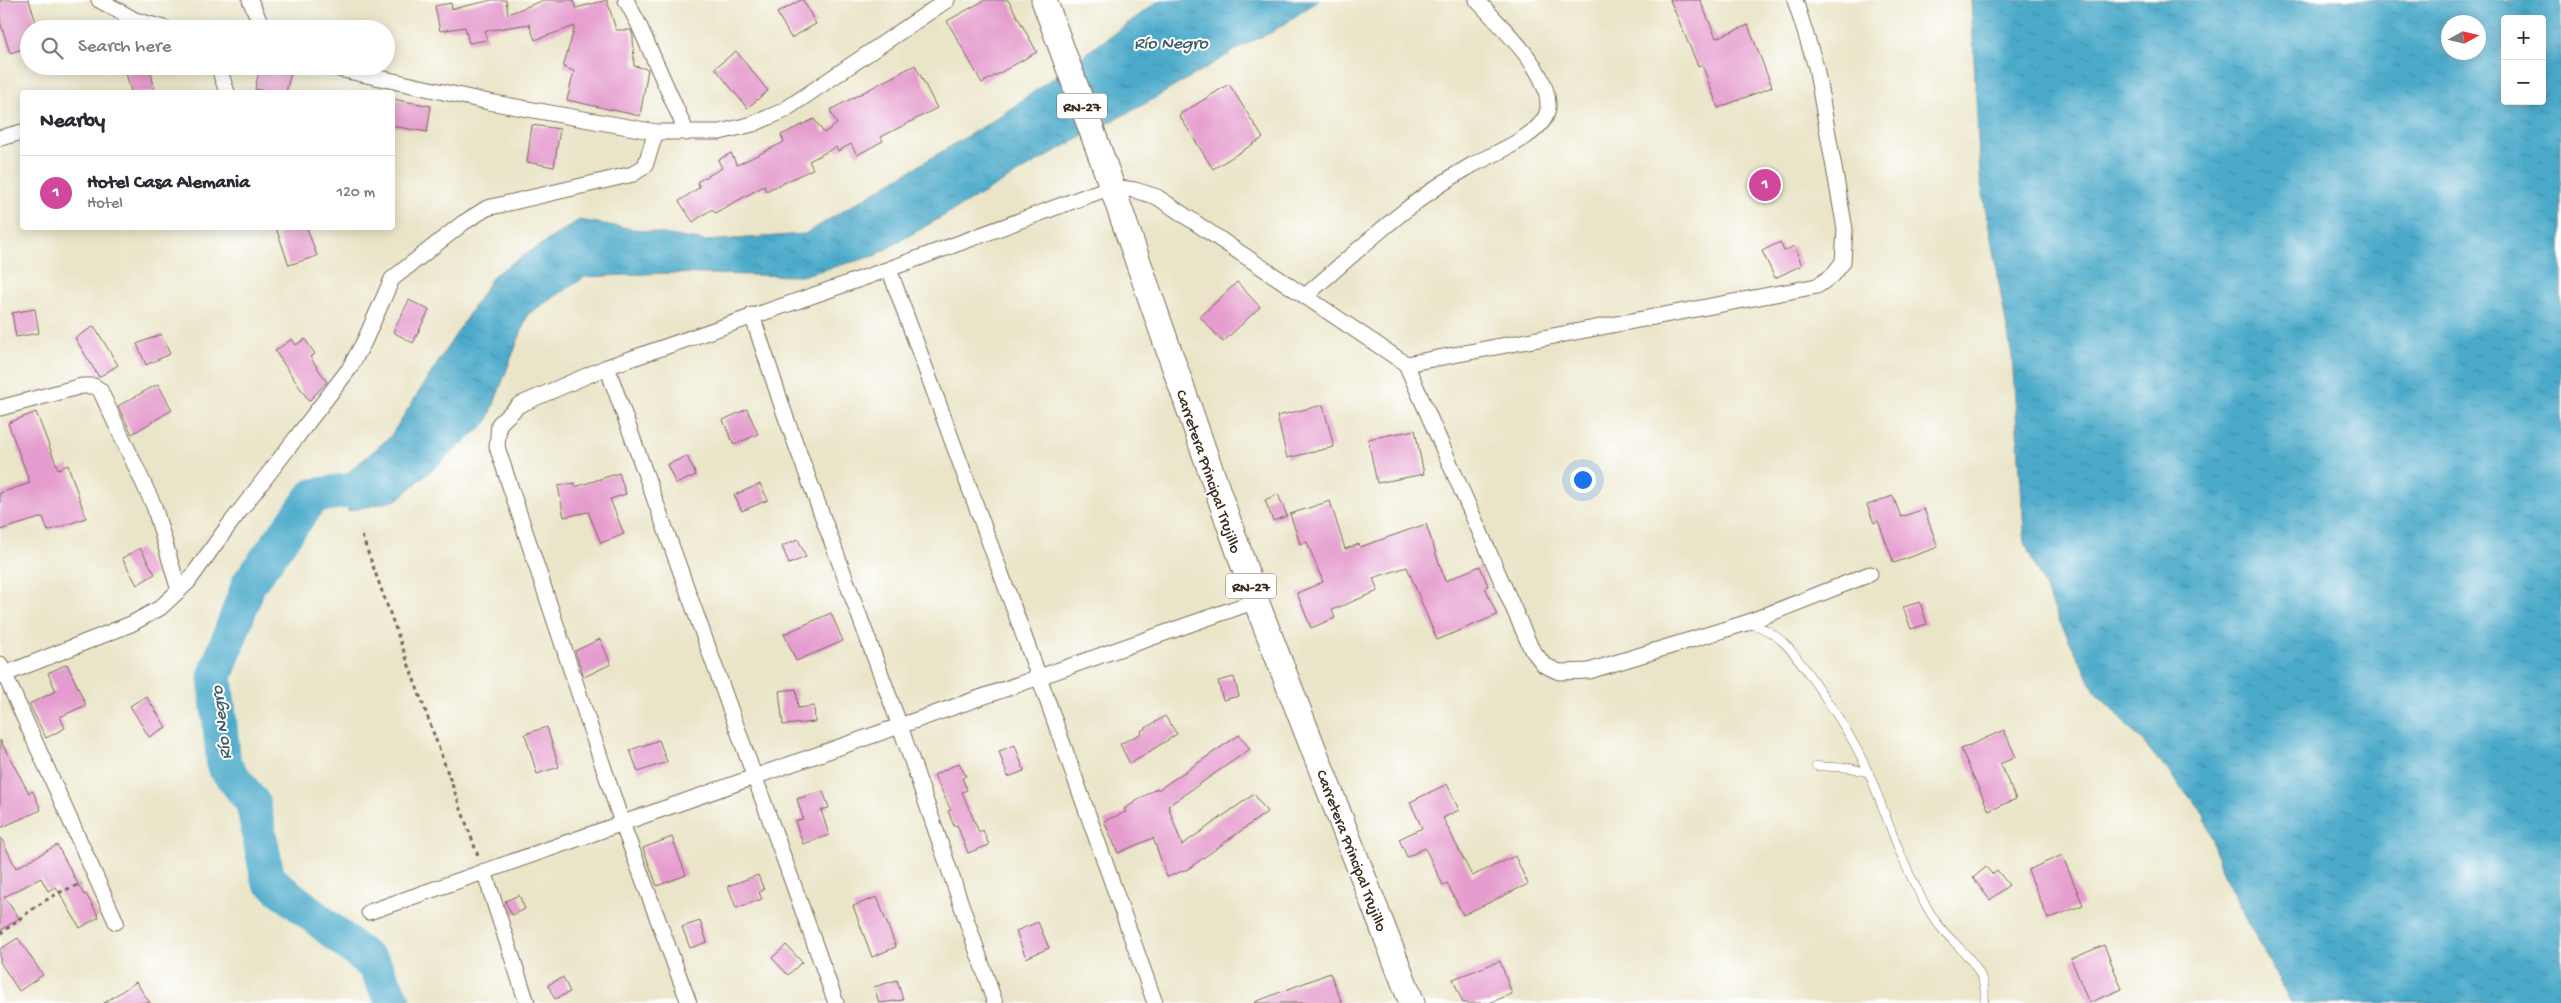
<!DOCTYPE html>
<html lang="en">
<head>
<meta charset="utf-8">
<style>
	:root { --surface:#fff; --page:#f7f7f7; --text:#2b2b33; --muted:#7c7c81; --line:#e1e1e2; --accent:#db2777 }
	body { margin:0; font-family:"Gochi Hand",sans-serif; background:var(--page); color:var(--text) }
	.controls { position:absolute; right:15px; top:15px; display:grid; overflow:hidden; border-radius:5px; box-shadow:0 2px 12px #0003 }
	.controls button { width:45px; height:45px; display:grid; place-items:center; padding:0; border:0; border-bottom:1px solid var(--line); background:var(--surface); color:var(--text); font:25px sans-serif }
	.compass { position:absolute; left:2441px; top:15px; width:45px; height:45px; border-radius:50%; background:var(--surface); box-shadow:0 2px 12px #0003; rotate:82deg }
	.you { position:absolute; left:1582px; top:479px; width:18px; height:18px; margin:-12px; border:4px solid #fff; border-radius:50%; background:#1a73e8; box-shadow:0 0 0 8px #1a73e833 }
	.badge { display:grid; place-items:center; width:32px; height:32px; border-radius:50%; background:var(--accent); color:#fff; font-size:16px; font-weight:700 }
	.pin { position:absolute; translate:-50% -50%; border:2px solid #fff; box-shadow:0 1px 5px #0006 }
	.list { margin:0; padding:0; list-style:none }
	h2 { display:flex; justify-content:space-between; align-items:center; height:65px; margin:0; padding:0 20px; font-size:21px }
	h2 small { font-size:16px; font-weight:400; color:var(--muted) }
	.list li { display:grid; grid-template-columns:32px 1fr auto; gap:15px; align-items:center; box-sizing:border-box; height:75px; padding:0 20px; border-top:1px solid var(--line) }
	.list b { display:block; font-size:19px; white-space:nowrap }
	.list p { margin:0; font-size:16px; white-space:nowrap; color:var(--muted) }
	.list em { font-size:16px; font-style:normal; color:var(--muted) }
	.icon { flex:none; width:28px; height:28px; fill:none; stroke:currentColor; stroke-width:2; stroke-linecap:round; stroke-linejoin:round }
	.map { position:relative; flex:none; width:2561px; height:1003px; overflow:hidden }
	.search { position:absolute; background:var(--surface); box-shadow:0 2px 12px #0003; left:20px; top:20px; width:375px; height:55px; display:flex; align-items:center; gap:12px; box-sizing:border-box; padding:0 18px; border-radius:28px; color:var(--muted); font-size:19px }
	.panel { position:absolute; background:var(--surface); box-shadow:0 2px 12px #0003; left:20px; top:90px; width:375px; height:140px; border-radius:5px }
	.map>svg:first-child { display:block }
	.water { fill:url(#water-ripples); stroke:#436a74; fill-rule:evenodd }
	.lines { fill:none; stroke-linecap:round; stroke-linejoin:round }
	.river { stroke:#4baaca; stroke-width:35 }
	.building { fill:#e59cce }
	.service-casing { stroke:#786b5a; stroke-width:9 }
	.minor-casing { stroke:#786b5a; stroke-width:17 }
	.primary-casing { stroke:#786b5a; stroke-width:27 }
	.path { stroke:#786b5a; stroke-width:3; stroke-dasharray:4 4; stroke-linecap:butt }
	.service { stroke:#fff; stroke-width:8 }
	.minor { stroke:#fff; stroke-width:15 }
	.primary { stroke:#fff; stroke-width:25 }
	.labels { text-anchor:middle; stroke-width:4; stroke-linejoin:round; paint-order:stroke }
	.shield { fill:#fff; stroke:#766a62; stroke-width:1 }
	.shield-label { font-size:15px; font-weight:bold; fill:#3b2a1e }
	.street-label { font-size:16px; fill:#3b2a1e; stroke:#fff }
	.water-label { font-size:18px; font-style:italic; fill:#415d63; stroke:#fff }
</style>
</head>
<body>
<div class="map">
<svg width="2561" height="1003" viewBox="0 0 2561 1003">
	<defs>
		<pattern id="water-ripples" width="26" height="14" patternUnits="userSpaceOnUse" patternTransform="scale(1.25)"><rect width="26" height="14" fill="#4baaca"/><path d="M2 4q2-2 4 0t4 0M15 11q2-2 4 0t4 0" fill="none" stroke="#408ba3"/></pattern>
	</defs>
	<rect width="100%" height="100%" fill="#fff"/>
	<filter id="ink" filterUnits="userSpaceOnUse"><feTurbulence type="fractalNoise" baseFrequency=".02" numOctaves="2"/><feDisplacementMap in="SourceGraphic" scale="10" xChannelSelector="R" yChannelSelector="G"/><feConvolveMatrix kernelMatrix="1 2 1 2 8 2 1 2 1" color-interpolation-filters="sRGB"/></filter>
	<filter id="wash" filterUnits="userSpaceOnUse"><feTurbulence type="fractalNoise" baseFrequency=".0096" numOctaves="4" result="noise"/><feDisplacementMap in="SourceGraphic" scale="20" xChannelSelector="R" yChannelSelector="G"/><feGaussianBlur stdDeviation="1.12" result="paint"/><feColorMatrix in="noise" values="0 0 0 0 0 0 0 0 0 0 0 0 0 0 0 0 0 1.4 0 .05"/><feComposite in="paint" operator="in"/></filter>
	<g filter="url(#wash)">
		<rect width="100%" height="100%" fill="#eae5c8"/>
		<path class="water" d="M1160,0H1319L1272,32L1246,44L1150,101L1063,147L874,256L801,276L664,273L585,277L528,314L487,422L397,500L348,511L343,477L390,437L494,275L579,220L705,241L805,234L999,117Z
			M1971,0H2561V1003H2291L2222,873L2204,814L2144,743L2095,691L2060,622L2025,543L2012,356L1980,178ZM2505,19H2542V101H2505ZM2448,22H2478V52H2448Z"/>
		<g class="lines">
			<path class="river" d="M345,491L313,496L249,583L215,677L224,766L253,803L268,879L374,965L394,1003"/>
		</g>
		<g id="blocks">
			<path class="building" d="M0,0H29L38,29H29V47L10,53L0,21Z
				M492,0H506L508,14L544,0H573L576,8L607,0L616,30H631L633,36L634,66L648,69L640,116L567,100L574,71L563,67L575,26L535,40L529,24L485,31L487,40L469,43L465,27L440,31L435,6L451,3L452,9Z
				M801,0H803L816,24L791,38L777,13Z
				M985,0H1008L1037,52L982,83L947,21Z
				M1670,0H1700L1716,38L1748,25L1772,87L1718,108L1702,64L1698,66Z
				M736,51L768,91L747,108L715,68Z
				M915,65L937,108L881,137L883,141L857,155L851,144L838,151L836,147L809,161L813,169L766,191L764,186L715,213L712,209L693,222L679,201L700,187L697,182L722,168L718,160L731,153L737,165L784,142L781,135L814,119L824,133L837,124L830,110Z
				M260,66L291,72L286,92H270L255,89Z
				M150,67L155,92H131L126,73Z
				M1229,84L1263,138L1213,169L1179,115Z
				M392,99L431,106L427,132L392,126Z
				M532,125L560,129L554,167L527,162Z
				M276,228H307L317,256L289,265Z
				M1780,242L1784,251L1794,246L1802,265L1775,278L1762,251Z
				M1237,282L1260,307L1223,342L1200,317Z
				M409,300L429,310L413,343L393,332Z
				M35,309L39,333L16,337L12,313Z
				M94,326L118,365L99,377L75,338Z
				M161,334L170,354L146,365L137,344Z
				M292,339L296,345L305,339L315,354L310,357L327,382L309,401L275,351Z
				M158,384L172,410L132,434L118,406Z
				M1323,405L1334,447L1287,458L1277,416Z
				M747,409L758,434L734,445L723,420Z
				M36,412L58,469L68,465L86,518L48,531L43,517L0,530V493L30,483L8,423Z
				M1415,430L1424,474L1377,483L1368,439Z
				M687,456L696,475L676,484L667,465Z
				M619,473L626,494L610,499L624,534L601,543L588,512L564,517L558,486L575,483V487Z
				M760,484L768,500L742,511L734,495Z
				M1278,494L1287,516L1273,521L1265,500Z
				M1893,496L1901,517L1924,509L1938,547L1894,563L1878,521L1874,523L1867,505Z
				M1330,501L1345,549L1359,544L1360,547L1426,524L1445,581L1480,566L1488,586L1485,587L1497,615L1437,640L1407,567L1373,578L1378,591L1332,610L1335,618L1311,628L1297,593L1323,582L1307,542L1300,544L1290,514Z
				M798,539L806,557L789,564L782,546Z
				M140,548L155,574L137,585L122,558Z
				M1920,602L1927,624L1911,629L1903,607Z
				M831,613L843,641L796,661L784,634Z
				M600,639L611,664L584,677L575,651Z
				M67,664L86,705L60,717L65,728L46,738L29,704L56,691L48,673Z
				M1234,677L1239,696L1223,700L1218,681Z
				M796,689L798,708L814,706L815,722L783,725L779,691Z
				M146,696L166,727L149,737L130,706Z
				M1165,716L1177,734L1130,764L1120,744L1142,733L1141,731Z
				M547,727L559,767L537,774L525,734Z
				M2004,730L2016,757L2000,764L2016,799L1989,811L1961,749Z
				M1239,735L1250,749L1168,806L1182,845L1254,794L1267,812L1188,869L1167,877L1153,838L1118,853L1104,821L1126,812L1124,809L1157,788L1158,790Z
				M0,740L29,793L33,791L41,810L0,828Z
				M659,740L667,762L638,772L630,750Z
				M1015,745L1024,771L1008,777L999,751Z
				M959,763L966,776L962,778L967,790L962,792L979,832L983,830L989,845L968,853L957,825L954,826L948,811L951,810L934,775Z
				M1447,784L1459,810L1443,818L1472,876L1515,856L1528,884L1463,915L1447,883L1443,885L1425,848L1407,857L1399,839L1422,828L1410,802Z
				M823,791L829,808L821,810L829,835L803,844L795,821L803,819L797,799Z
				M0,836L16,868L57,845L84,895L86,894L99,917L80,928L56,887L48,891L41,878L4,897L19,918L0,931Z
				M672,837L686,875L657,886L643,848Z
				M2062,855L2083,905L2048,919L2028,870Z
				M1986,867L1992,874L1997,870L2009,885L1990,900L1973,878Z
				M758,875L764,890L759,892L762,899L736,908L728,886Z
				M519,895L525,909L512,915L505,901Z
				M877,897L896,947L872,957L853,906Z
				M700,921L707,942L690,948L682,927Z
				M1038,922L1049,948L1026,958L1016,931Z
				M18,938L43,975L19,991L0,962V949Z
				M786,945L802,962L788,975L772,958Z
				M2104,945L2122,989L2089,1003L2071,959Z
				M1500,961L1512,994L1489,1003H1463L1453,979Z
				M1330,973L1342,1003H1255V1002Z
				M563,977L570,992L555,999L548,985Z
				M897,980L903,1000L879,1003L874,987Z
				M136,982L150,1003H104Z"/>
		</g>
	</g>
	<g filter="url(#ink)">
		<use href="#blocks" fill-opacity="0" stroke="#786b5a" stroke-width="1"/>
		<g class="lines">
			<g class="service-casing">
				<path id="service" d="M1750,624C1782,632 1797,657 1815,683C1835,712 1855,741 1869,774C1884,808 1895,845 1912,879C1920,895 1929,914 1941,928C1960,951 1990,969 1984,1003
					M1816,766L1851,768L1869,773"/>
			</g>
			<g class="minor-casing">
				<path id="minor" d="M99,0L135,20L167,29
					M250,0L263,29
					M626,0L638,23L687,133
					M218,66L227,92
					M325,66L489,102L656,132H720L753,124L783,111L947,0
					M0,138L22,132
					M889,269L1039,677L1155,1003
					M1305,296C1359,250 1410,200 1472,165C1493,154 1546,134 1548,108C1550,69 1501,28 1477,0
					M752,315L785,415L900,726L995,1003
					M1406,364L1531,648L1544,665L1559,672L1589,671L1746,623L1870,574
					M607,367L836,1003
					M0,408L82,386H94L100,390L154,506L179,591
					M0,664L116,922
					M5,674L131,624L160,608L188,582L226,529L349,369L364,342L392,279L463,223L487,208L633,174L645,166L656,132
					M484,871L527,1003
					M369,912L1256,601
					M689,1003L622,823L497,447L499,424L519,405L607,367L889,269L1111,187L1135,190L1157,197L1406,364L1817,286L1832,276L1843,262L1845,229L1816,67L1795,0"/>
			</g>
			<g class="primary-casing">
				<path id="primary" d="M1044,0L1104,164L1256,601L1412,1003"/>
			</g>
			<path class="path" d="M362,536L478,856
				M0,934C26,914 50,893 82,884"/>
			<use href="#service" class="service"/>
			<use href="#minor" class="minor"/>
			<use href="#primary" class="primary"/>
		</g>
	</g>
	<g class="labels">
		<g class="shield">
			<rect x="1057" y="93.5" width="50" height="25" rx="4"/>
			<rect x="1226" y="573.5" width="50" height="25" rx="4"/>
		</g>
		<g class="shield-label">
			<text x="1082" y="111">RN-27</text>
			<text x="1251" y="591">RN-27</text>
		</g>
		<g class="street-label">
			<text transform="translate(1210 471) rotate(71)" y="6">Carretera Principal Trujillo</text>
			<text transform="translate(1353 850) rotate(69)" y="6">Carretera Principal Trujillo</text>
		</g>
		<g class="water-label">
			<text x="1171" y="48">Río Negro</text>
			<text transform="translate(220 723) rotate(-97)" y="6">Río Negro</text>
		</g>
	</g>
</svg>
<div class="controls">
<button>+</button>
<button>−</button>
</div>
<svg class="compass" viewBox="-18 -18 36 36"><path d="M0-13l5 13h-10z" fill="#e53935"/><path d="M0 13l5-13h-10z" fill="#7c7c81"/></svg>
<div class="you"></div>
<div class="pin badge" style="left:1765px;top:185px;background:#d1479c">1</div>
<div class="search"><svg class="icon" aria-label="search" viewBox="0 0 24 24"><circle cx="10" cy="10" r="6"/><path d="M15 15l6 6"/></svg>Search here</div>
<section class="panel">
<h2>Nearby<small></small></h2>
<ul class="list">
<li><span class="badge" style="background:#d1479c">1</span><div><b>Hotel Casa Alemania</b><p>Hotel</p></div><em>120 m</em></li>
</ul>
</section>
</div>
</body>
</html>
